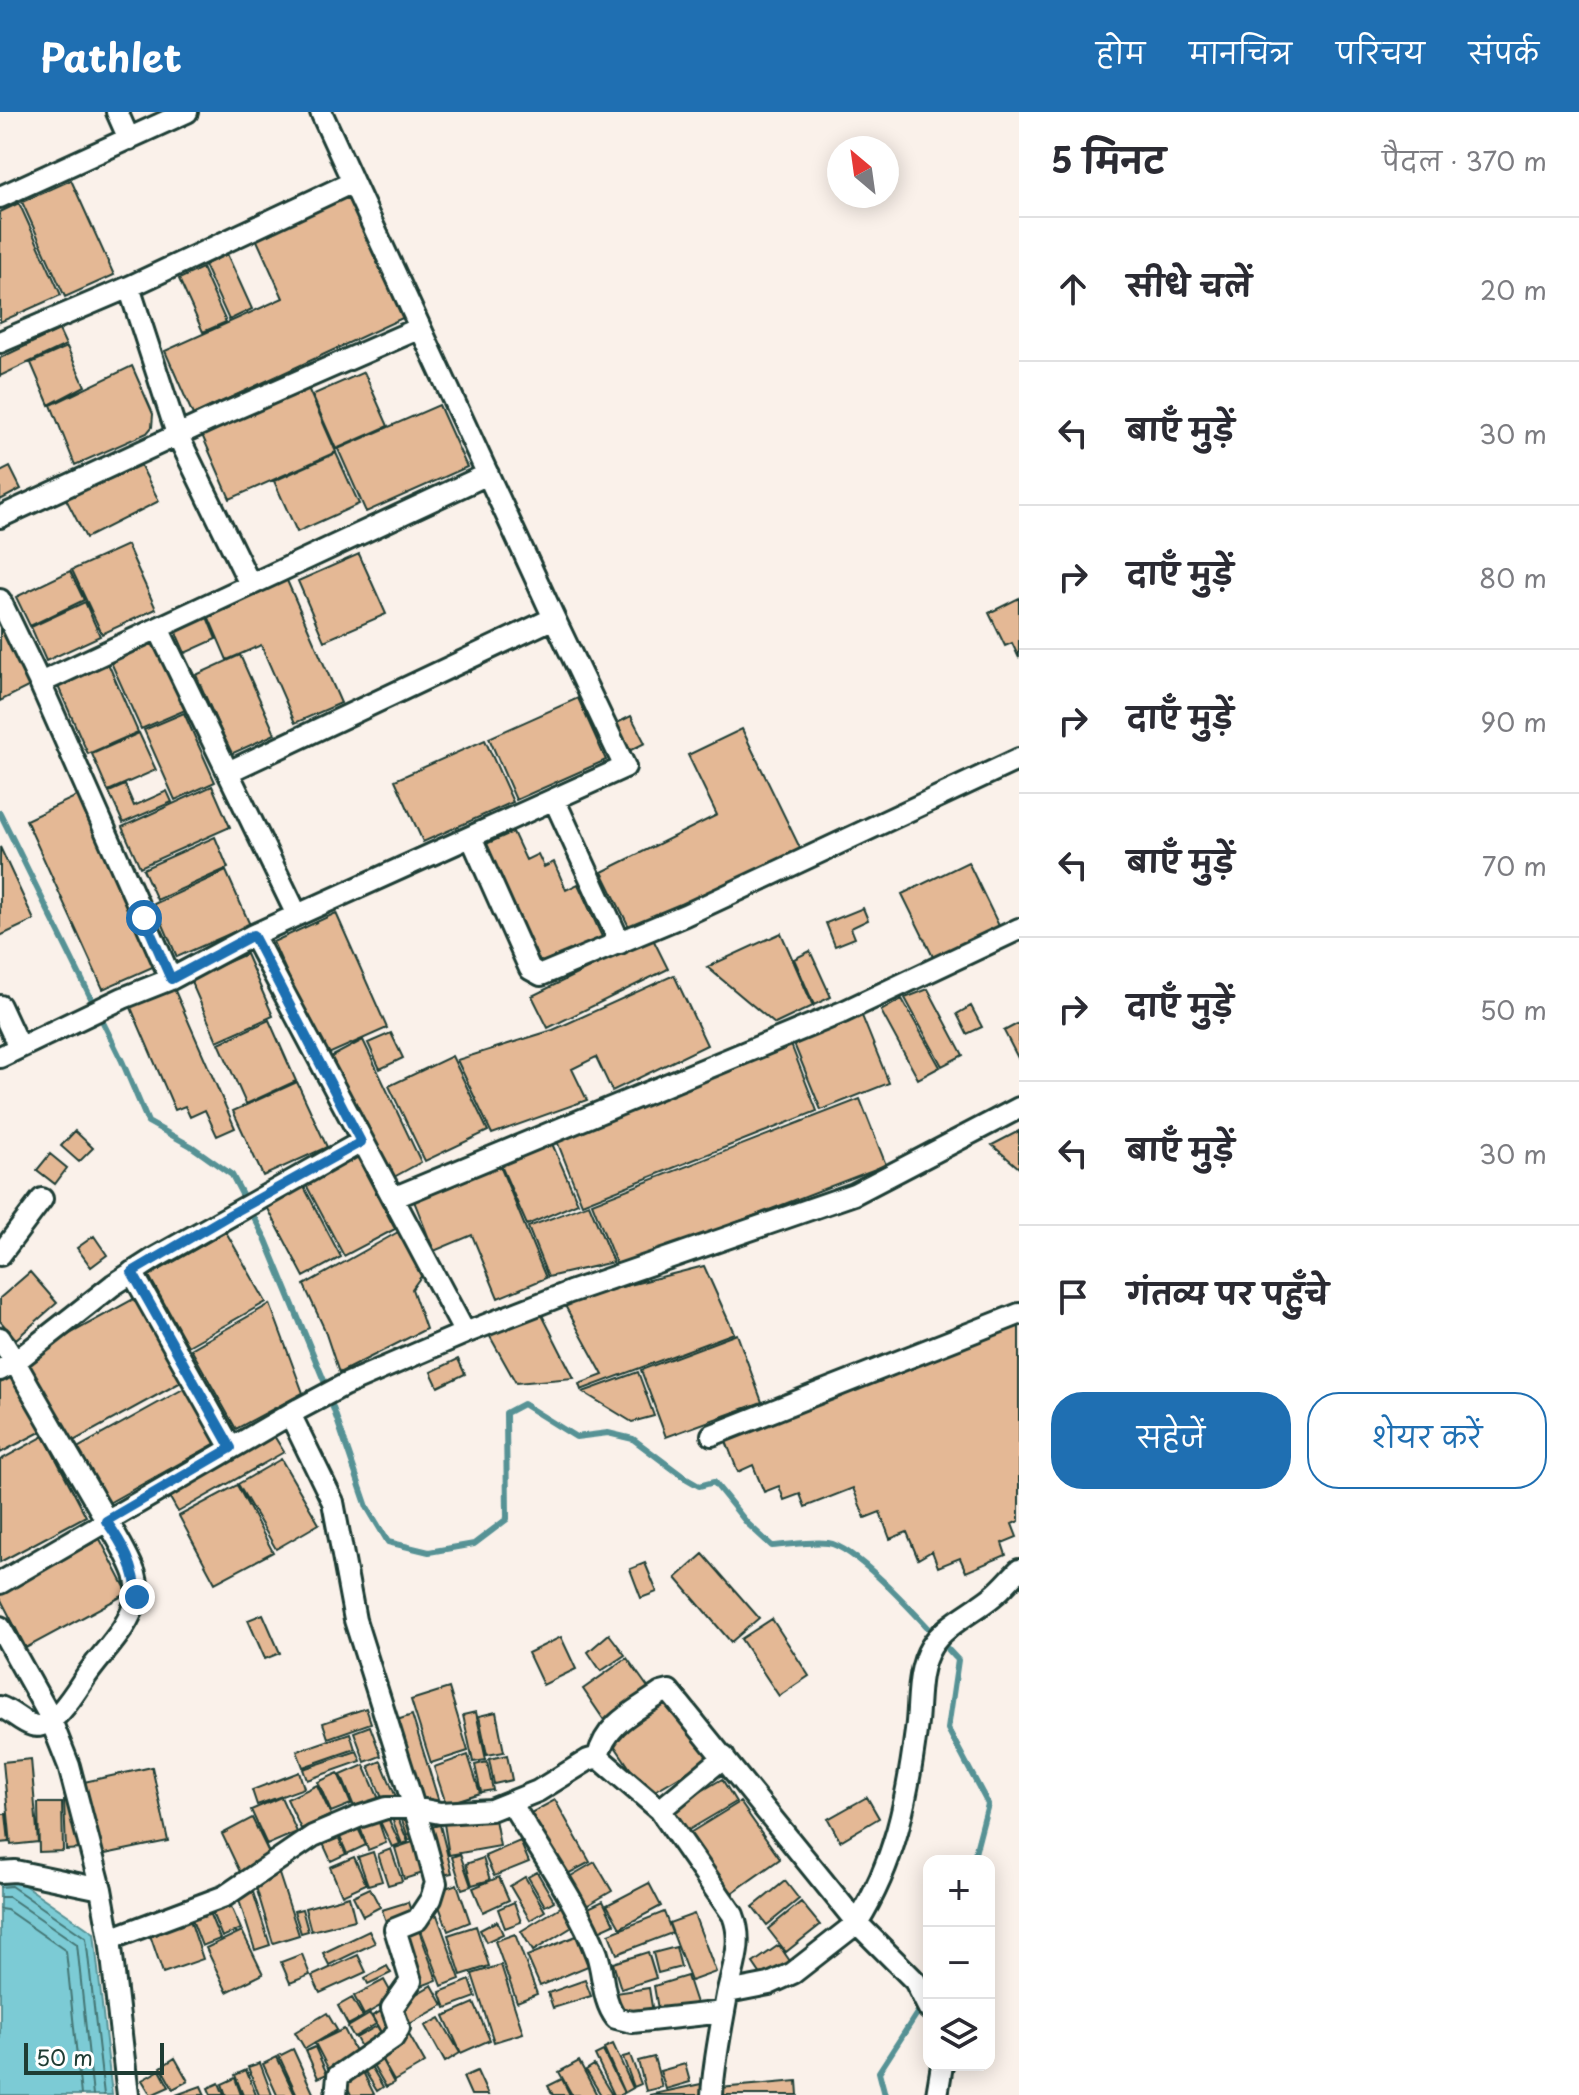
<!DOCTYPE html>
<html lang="hi">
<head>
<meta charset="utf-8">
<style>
	:root { --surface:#fff; --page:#f2f2f3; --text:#2b2b33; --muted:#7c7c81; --line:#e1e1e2; --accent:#1f6fb2 }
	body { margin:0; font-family:"Playpen Sans","Playpen Sans Deva",sans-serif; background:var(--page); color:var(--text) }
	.controls { position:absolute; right:24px; bottom:24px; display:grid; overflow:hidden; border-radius:16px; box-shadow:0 4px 20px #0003 }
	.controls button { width:72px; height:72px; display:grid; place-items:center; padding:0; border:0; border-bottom:2px solid var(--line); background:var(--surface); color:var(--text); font:40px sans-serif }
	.compass { position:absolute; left:827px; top:24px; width:72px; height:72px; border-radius:50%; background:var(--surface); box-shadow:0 4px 20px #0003; rotate:331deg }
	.scale { position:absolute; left:24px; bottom:20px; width:140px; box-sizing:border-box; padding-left:8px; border:4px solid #1f3d34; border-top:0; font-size:22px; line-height:28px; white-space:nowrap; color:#1f3d34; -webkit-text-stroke:6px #fff; paint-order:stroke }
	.stop { position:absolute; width:24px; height:24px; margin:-18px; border:6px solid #1f6fb2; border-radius:50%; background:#fff }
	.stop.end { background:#1f6fb2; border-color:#fff; box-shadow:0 2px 8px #0008 }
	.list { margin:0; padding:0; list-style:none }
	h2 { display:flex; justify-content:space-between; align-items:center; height:104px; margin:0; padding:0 32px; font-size:34px }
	h2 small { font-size:26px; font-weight:400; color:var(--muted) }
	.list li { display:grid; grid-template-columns:52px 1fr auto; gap:24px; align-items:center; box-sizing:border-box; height:144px; padding:0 32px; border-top:2px solid var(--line) }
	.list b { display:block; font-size:30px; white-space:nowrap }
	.list em { font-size:26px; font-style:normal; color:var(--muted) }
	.actions { display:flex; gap:16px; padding:24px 32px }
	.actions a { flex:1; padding:18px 0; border:2px solid var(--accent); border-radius:32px; text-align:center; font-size:28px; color:var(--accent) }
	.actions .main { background:var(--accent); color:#fff }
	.icon { flex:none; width:44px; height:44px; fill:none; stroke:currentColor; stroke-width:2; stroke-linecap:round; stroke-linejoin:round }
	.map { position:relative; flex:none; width:1019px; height:1983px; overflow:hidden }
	header { display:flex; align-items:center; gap:48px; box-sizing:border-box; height:112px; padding:0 40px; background:var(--accent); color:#fff }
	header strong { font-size:38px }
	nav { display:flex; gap:44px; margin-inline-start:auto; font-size:28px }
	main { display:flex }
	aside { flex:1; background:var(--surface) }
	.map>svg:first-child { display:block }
	.water { fill:#7bcbd5; stroke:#569295; stroke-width:2 }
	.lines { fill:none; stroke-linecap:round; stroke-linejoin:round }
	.shore { stroke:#447674; stroke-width:2 }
	.stream { stroke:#569295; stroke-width:6 }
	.building { fill:#e4b895; stroke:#1f3d34; stroke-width:2 }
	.minor-casing { stroke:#1f3d34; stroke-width:26 }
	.minor { stroke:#fff; stroke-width:20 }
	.route { stroke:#1f6fb2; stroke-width:10 }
</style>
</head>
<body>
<header>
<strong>Pathlet</strong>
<nav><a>होम</a><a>मानचित्र</a><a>परिचय</a><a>संपर्क</a></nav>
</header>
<main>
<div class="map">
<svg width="1019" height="1983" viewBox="0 0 1019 1983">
	<rect width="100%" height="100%" fill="#faf1ea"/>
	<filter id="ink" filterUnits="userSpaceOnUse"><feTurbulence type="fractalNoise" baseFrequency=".0125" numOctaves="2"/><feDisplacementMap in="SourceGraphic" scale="16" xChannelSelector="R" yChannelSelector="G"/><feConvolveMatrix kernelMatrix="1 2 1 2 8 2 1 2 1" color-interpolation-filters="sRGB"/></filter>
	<g filter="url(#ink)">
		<path class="water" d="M11,1764L94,1821L112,1983H0V1768Z"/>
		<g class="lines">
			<path class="shore" d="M0,1775L11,1774L86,1826L104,1983
				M0,1785H9L77,1832L93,1983
				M0,1797L7,1798L66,1839L81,1983"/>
			<path class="stream" d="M0,701L122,949L148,1010L191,1034L232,1063L266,1128L327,1276
				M330,1287L367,1395L388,1430L429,1440L474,1432L507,1407L506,1301L523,1292L576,1325L608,1321L633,1327L685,1366L699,1374L714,1370L747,1411L772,1434C790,1433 811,1429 828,1431C859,1435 934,1523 958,1548L948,1617L988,1692L973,1749
				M885,1983L879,1960L923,1892"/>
		</g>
		<path class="building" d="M71,68L114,163L65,185L22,90Z
			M353,80L409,203L193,303L165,239L283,186L255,124Z
			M19,91L61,183L0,210V100Z
			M227,142L252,197L229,208L204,153Z
			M202,156L226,210L203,220L179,167Z
			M59,218L66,233L0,264V246Z
			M67,235L85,274L49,293L31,251Z
			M132,254L153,302L152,315L147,321L75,353L51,293Z
			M364,260L388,314L336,337L312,283Z
			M308,276L336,340L230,387L202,323Z
			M439,293L467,355L366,400L338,337Z
			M336,341L359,392L297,420L274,369Z
			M138,348L159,389L86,426L65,385Z
			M10,355L21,377L0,388V360Z
			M127,433L156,497L102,522L72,458Z
			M359,442L386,502L324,529L298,469Z
			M70,459L84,488L30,514L16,485Z
			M285,464L341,591L295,611L261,533L227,548L206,499Z
			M1019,486V546L1012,531L1005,534L989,501Z
			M85,490L100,524L46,549L31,515Z
			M205,500L216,527L185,541L173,514Z
			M0,505L30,574L0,589Z
			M158,524L190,596L141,617L109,546Z
			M240,543L275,622L231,642L196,563Z
			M107,549L138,620L88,642L57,572Z
			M578,586L606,648L516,688L489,626Z
			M184,601L215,670L175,688L144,618Z
			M631,604L645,631L629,639L615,612Z
			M742,617L802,740L633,823L602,760L717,703L688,643Z
			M139,621L156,658L108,679L92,642Z
			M485,628L513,690L423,730L395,668Z
			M125,673L134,694L167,679L172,690L123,711L109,680Z
			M212,674L230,715L140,755L122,715Z
			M79,683L157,853L103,877L26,708Z
			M513,720L526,748L538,742L544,755L554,750L566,778L578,772L603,827L540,853L486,732Z
			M215,725L228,756L157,788L143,757Z
			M0,735L34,808L0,824Z
			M968,750L1002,820L936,851L902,782Z
			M226,759L250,813L177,845L154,792Z
			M863,796L868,808L851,816L855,826L835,834L826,811Z
			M336,801L387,916L324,944L273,830Z
			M781,821L813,894L775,912L707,855Z
			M652,825L668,857L548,916L532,884Z
			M810,839L831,885L814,893L794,847Z
			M246,842L273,904L217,929L190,867Z
			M674,863L707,933L612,979L596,945L572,957L587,988L492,1022L457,948L553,918Z
			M172,872L235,1016L217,1024L205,998L190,1005L185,994L175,998L129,891Z
			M928,877L963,943L942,954L905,886Z
			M902,887L940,955L918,967L881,899Z
			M971,894L982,915L967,922L957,902Z
			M860,899L889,971L821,998L792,927Z
			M269,908L296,969L246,992L219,931Z
			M1019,911V948L1004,919Z
			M391,921L403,946L380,957L368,931Z
			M363,928L421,1050L394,1065L329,946Z
			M790,930L817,999L582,1092L555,1024Z
			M452,944L488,1019L425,1049L389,974Z
			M297,970L327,1035L263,1064L233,999Z
			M860,987L886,1053L618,1156L592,1091Z
			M75,1019L93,1036L79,1050L61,1034Z
			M1019,1019V1056L992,1033Z
			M550,1027L578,1091L527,1113L499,1049Z
			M355,1041L395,1117L344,1144L304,1069Z
			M50,1042L67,1056L55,1072L37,1058Z
			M498,1049L546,1166L498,1186L472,1123L434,1139L412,1084Z
			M303,1073L341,1145L304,1165L266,1093Z
			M589,1092L613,1150L548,1165L528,1115Z
			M226,1120L266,1190L188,1234L149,1164Z
			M398,1120L422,1163L412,1177L426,1217L339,1261L324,1216L304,1173Z
			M94,1124L107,1143L91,1155L77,1136Z
			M704,1154L734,1221L581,1278L579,1272L603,1263L563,1190Z
			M30,1160L57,1191L16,1227L0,1209V1186Z
			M137,1185L183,1269L70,1331L24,1247Z
			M270,1192L303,1281L236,1317L191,1237Z
			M540,1199L574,1266L516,1271L488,1221Z
			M1019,1212V1409L1012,1412L1017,1425L1002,1431L1006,1443L966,1460L960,1446L938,1455L932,1439L918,1447L907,1420L890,1427L880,1400L865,1406L853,1376L805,1395L800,1382L784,1388L779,1374L764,1380L753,1353L738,1360L724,1324Z
			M737,1222L762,1290L666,1325L641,1258Z
			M458,1247L465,1262L438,1275L431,1260Z
			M638,1260L654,1304L632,1310L583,1280Z
			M17,1262L46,1317L0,1341V1271Z
			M185,1276L216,1331L105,1393L74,1338Z
			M271,1319L284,1340L178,1400L166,1379Z
			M44,1324L86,1404L0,1450V1348Z
			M281,1347L319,1412L276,1437L238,1372Z
			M237,1373L273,1440L215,1471L179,1404Z
			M100,1427L128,1481L26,1536L0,1486V1480Z
			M703,1442L759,1506L731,1530L676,1466Z
			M645,1451L657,1480L641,1486L630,1457Z
			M263,1502L280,1541L265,1547L248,1508Z
			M772,1507L809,1564L779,1584L741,1527Z
			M609,1522L625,1543L601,1559L588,1540Z
			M561,1525L576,1557L543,1573L528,1541Z
			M627,1546L649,1577L604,1608L583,1577Z
			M449,1576L468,1639L431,1651L411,1588Z
			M669,1585L709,1647L648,1683L608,1624Z
			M366,1596L371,1611L328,1626L323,1611Z
			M476,1600L486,1648L473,1650L463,1603Z
			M496,1600L504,1640L487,1643L479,1604Z
			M412,1603L439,1690L420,1696L394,1609Z
			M370,1614L381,1644L365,1650L354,1620Z
			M350,1621L355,1637L303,1655L297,1639Z
			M357,1639L361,1649L307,1668L303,1657Z
			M468,1643L480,1681L446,1692L434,1655Z
			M507,1643L512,1668L494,1672L489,1647Z
			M31,1647L38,1730L11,1733L3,1650Z
			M381,1649L396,1685L384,1691L369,1654Z
			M487,1650L493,1678L481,1680L475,1653Z
			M364,1653L379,1687L355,1697L341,1663Z
			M152,1655L168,1729L100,1743L84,1670Z
			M299,1660L304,1676L257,1693L252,1678Z
			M338,1661L351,1692L331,1700L318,1670Z
			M722,1667L736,1690L687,1719L673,1696Z
			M317,1673L331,1703L301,1717L287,1687Z
			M281,1685L297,1720L267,1733L251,1698Z
			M867,1685L879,1706L840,1729L828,1707Z
			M73,1686L81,1737L66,1738L64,1688Z
			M555,1688L590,1750L562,1765L527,1703Z
			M740,1690L780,1747L726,1785L688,1722Z
			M38,1691H62L63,1739L39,1740Z
			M412,1698L421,1724L409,1728L400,1702Z
			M385,1699L400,1732L392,1735L377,1703Z
			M396,1701L408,1730L402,1732L391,1704Z
			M0,1702H6L9,1730L0,1731Z
			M494,1702L500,1734L449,1743L444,1712Z
			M377,1705L386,1731L368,1738L359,1712Z
			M252,1706L272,1747L241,1762L222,1722Z
			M355,1710L366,1733L347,1742L337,1718Z
			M440,1713L452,1761L438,1764L426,1716Z
			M336,1720L346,1742L331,1749L321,1727Z
			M520,1729L529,1750L494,1764L485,1744Z
			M413,1730L423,1761L404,1767L395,1736Z
			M391,1737L402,1769L388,1773L378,1742Z
			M373,1740L382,1769L368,1773L358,1745Z
			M460,1742L471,1774L462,1777L452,1745Z
			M354,1745L366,1772L342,1783L330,1755Z
			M483,1746L490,1768L472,1773L466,1752Z
			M595,1750L612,1779L581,1797L564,1768Z
			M537,1760L554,1789L545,1794L528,1765Z
			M279,1762L299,1823L273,1831L256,1775Z
			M499,1765L509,1788L483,1800L473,1776Z
			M525,1765L545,1799L530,1808L510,1774Z
			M785,1769L799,1787L767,1813L753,1795Z
			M649,1771L661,1794L620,1816L607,1793Z
			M457,1772L470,1810L448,1819L434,1780Z
			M370,1776L380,1795L363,1804L353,1784Z
			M253,1780L270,1833L255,1838L238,1785Z
			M349,1784L355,1808L311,1819L305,1796Z
			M228,1788L241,1817L222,1825L210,1796Z
			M603,1789L614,1812L592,1822L582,1799Z
			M408,1790L413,1806L387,1813L382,1798Z
			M514,1790L521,1810L505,1816L498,1797Z
			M801,1790L820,1813L786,1840L768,1817Z
			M564,1793L577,1812L533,1839L521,1819Z
			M302,1797L308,1819L301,1821L294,1799Z
			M208,1798L220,1827L202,1834L191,1805Z
			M664,1800L672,1821L617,1842L609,1822Z
			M694,1802L716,1860L691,1869L669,1811Z
			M437,1803L460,1867L442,1874L418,1810Z
			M189,1805L203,1847L163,1861L149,1820Z
			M497,1809L503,1822L486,1830L480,1818Z
			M417,1813L437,1868L419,1875L398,1820Z
			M476,1814L489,1854L461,1863L448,1823Z
			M242,1819L263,1862L227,1880L206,1836Z
			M369,1819L375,1831L329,1853L323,1841Z
			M515,1822L537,1882L517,1890L495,1829Z
			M576,1824L588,1854L540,1874L527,1844Z
			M779,1833L794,1855L768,1873L753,1851Z
			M676,1835L681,1855L658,1861L653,1841Z
			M648,1840L656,1866L621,1877L613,1851Z
			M302,1842L310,1863L290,1871L281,1850Z
			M358,1843L366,1860L320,1881L312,1864Z
			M501,1853L523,1921L494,1930L472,1862Z
			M387,1854L391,1861L368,1872L365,1866Z
			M687,1864L696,1891L659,1903L654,1874Z
			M384,1868L394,1886L364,1903L354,1884Z
			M470,1868L476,1885L446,1896L440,1880Z
			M585,1868L591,1884L553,1896L548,1881Z
			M432,1873L443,1893L406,1914L394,1895Z
			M649,1876L653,1901L620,1906L616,1881Z
			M352,1886L363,1905L348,1913L338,1894Z
			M474,1891L490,1928L461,1941L444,1904Z
			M385,1897L395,1915L382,1922L372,1904Z
			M327,1901L337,1918L305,1937L295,1920Z
			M370,1902L376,1912L354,1925L348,1915Z
			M440,1906L460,1941L445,1950L425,1914Z
			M377,1914L382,1923L361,1935L356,1926Z
			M344,1917L359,1947L331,1962L315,1931Z
			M408,1921L425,1951L394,1969L377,1939Z
			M613,1932L633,1976L624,1981L604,1936Z
			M315,1935L327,1962L318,1966L306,1939Z
			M293,1937L314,1983H297L279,1944Z
			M603,1939L624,1981L620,1983H614L595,1943Z
			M378,1941L394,1971L386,1975L369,1946Z
			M630,1943L641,1972L634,1975L623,1945Z
			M277,1945L295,1983H277L263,1952Z
			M654,1945L662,1975L646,1979L638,1949Z
			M175,1946L188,1969L173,1977L161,1955Z
			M368,1949L383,1975L377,1979L361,1953Z
			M579,1949L597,1983H572L559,1960Z
			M260,1951L272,1983H259L248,1955Z
			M685,1952L690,1970L666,1977L660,1959Z
			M594,1953L612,1983H601L586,1958Z
			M360,1954L374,1982L372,1983H351L342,1963Z
			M160,1958L169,1975L151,1983L142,1968Z
			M246,1958L256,1983H243L235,1963Z
			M477,1959L488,1983H471L463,1965Z
			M235,1966L241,1983H226L222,1972Z
			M562,1967L570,1983H553L548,1974Z
			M797,1969L798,1983H720V1976Z
			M219,1971L224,1983H211L208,1976Z
			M701,1972L703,1983H649Z
			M201,1974L205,1983H176Z"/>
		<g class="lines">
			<g class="minor-casing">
				<path id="minor" d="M117,0L129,27
					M321,0L353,70
					M0,85L187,0
					M129,175L177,322L250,472
					M0,230L129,175L353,70L554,506L625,655L253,823
					M0,405L212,307L420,216
					M0,488L40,571L171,867L123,886L0,945
					M158,516L297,803
					M40,571L488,362
					M228,660L554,506
					M554,687L620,831
					M471,725L530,857L541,863L685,803L1019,647
					M0,894L19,935
					M393,1086L843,900L1019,817
					M0,1143L42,1087
					M132,1160L231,1336
					M465,1221L570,1180L854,1082L1019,996
					M0,1226L15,1250L113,1173L155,1146L361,1030
					M0,1258L15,1250C41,1296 68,1342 94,1387C108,1412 125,1435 135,1462C137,1469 138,1479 136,1486C129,1518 101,1541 84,1567C75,1581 51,1620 32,1613C20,1609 12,1599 0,1595
					M290,1302L333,1390L355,1508L425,1730L436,1771L431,1787L417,1808L395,1817L411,1869L392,1896L399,1916L393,1926L338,1964L336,1983
					M712,1323L1019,1202
					M0,1471L299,1297L344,1273L465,1221L253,823L171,867
					M0,1515L48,1601L69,1654L101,1777
					M598,1645C606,1611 634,1600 661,1581L669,1579L857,1811C895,1750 907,1689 916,1619C920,1592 916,1559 931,1535C944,1513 974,1500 993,1484C1002,1477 1010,1467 1019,1458
					M512,1692C538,1736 580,1795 597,1842C604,1863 602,1888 616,1906L632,1910L724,1900
					M660,1698L724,1645
					M0,1760L15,1759L101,1777L110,1827L128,1983
					M110,1827L225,1784L313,1724L358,1705L386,1696H414L440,1701L491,1698L538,1679L588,1648L598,1645L660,1698L733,1803C744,1831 733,1854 727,1883C721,1916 714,1950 712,1983
					M728,1880L769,1872L793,1861L857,1811L915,1869L929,1897
					M937,1983L942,1953"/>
			</g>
			<use href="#minor" class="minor"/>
		</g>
	</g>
	<g class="lines" filter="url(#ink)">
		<path class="route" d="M137,1485C136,1456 123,1432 106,1409L231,1336L132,1160L231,1102L361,1030L253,823L171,867L144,806"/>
	</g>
</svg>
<div class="controls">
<button>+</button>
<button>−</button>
<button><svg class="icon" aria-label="layers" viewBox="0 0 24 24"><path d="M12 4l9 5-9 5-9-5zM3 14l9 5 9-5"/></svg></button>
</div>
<svg class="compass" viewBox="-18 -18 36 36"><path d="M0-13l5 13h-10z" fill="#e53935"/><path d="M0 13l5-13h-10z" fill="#7c7c81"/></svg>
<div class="scale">50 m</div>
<div class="stop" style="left:144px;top:806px"></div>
<div class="stop end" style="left:137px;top:1485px"></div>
</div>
<aside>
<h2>5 मिनट<small>पैदल · 370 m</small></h2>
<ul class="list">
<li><svg class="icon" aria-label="ahead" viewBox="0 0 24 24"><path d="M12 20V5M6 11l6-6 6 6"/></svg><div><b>सीधे चलें</b></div><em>20 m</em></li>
<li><svg class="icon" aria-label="left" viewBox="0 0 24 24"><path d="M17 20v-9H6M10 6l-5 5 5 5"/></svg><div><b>बाएँ मुड़ें</b></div><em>30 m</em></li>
<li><svg class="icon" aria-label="right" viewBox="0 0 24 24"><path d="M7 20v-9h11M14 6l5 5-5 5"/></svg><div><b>दाएँ मुड़ें</b></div><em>80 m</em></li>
<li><svg class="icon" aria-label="right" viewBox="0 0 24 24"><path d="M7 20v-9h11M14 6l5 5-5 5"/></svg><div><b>दाएँ मुड़ें</b></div><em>90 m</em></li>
<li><svg class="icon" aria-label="left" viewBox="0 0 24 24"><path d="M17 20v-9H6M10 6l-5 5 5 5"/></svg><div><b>बाएँ मुड़ें</b></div><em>70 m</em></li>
<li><svg class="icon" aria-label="right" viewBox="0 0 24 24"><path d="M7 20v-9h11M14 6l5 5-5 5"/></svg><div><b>दाएँ मुड़ें</b></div><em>50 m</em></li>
<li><svg class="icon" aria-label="left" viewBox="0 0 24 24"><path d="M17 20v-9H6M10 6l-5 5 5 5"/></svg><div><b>बाएँ मुड़ें</b></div><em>30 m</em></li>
<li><svg class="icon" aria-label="arrive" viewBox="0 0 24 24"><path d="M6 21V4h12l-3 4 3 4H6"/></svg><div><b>गंतव्य पर पहुँचे</b></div></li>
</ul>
<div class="actions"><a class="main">सहेजें</a><a>शेयर करें</a></div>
</aside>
</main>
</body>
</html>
